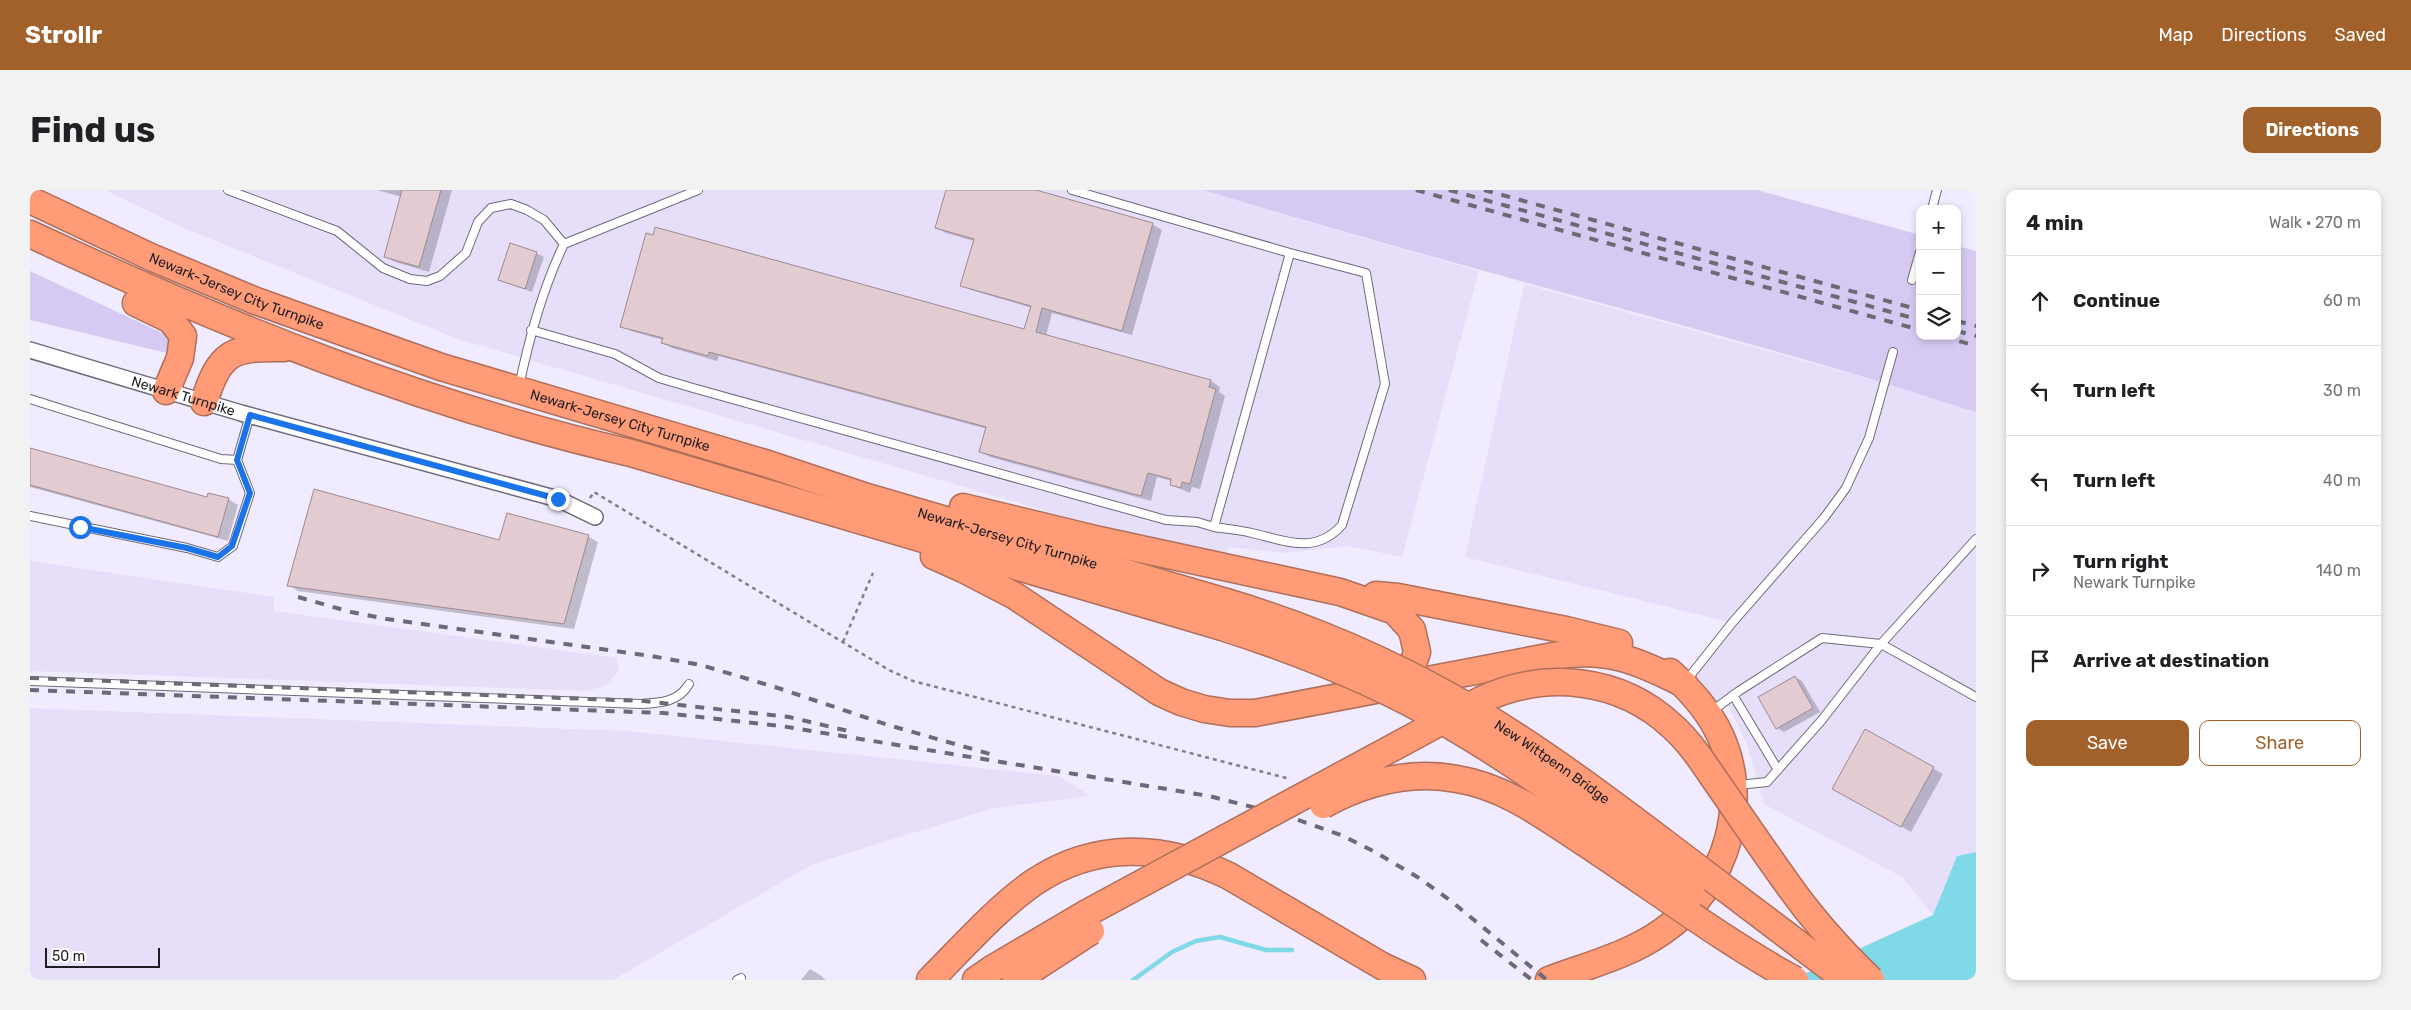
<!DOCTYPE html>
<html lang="en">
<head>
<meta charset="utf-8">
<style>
	:root { --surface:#fff; --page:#f2f2f2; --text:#202124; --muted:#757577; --line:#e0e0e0; --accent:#a2612b }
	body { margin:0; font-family:Rubik,sans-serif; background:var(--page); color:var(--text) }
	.controls { position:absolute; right:15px; top:15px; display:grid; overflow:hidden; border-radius:10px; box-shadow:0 2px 8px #0003 }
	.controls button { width:45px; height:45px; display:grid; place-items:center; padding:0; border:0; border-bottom:1px solid var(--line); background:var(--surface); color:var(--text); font:25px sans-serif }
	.scale { position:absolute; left:15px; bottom:12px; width:115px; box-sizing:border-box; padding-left:5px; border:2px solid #1e1c23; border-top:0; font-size:14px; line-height:18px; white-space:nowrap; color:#1e1c23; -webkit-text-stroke:4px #fff; paint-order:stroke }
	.stop { position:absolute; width:15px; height:15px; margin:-11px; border:4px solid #1a73e8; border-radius:50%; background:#fff }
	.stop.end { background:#1a73e8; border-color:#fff; box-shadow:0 1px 5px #0008 }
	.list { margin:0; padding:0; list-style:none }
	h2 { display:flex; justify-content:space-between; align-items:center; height:65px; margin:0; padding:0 20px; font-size:21px }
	h2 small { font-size:16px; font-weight:400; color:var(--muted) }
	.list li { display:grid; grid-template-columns:32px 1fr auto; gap:15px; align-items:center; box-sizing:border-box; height:90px; padding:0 20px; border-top:1px solid var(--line) }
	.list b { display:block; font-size:19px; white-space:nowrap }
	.list p { margin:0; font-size:16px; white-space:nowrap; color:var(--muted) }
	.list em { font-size:16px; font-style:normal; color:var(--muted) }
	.actions { display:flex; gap:10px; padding:15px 20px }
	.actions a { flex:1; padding:11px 0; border:1px solid var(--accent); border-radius:10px; text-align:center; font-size:18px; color:var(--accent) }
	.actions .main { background:var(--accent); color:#fff }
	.icon { flex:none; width:28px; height:28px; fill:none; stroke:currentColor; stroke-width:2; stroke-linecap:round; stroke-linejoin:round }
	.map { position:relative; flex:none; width:1946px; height:790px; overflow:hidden; border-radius:10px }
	header { display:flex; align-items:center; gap:30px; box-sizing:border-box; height:70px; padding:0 25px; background:var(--accent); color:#fff }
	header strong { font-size:24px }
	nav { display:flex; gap:28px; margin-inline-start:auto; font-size:18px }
	.intro { display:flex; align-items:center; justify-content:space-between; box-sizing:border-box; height:120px; padding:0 30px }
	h1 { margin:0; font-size:35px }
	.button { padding:12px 22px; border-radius:10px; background:var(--accent); color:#fff; font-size:18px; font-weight:700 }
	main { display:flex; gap:30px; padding:0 30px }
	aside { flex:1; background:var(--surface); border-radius:10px; box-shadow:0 2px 8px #0003 }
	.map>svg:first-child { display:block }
	.built { fill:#e7dffa }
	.green { fill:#d6caf2 }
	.water { fill:#80d9e7 }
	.shadow { fill:#0003 }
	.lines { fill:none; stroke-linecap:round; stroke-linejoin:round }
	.stream { stroke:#80d9e7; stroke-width:4.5 }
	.building { fill:#e2cbd1; stroke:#9e898f }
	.service-casing { stroke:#6e697a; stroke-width:10 }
	.minor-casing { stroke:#6e697a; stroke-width:18 }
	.motorway-casing { stroke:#b06f5a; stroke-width:29 }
	.path { stroke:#827e8b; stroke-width:2.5; stroke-dasharray:4 4; stroke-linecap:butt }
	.service { stroke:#fff; stroke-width:8 }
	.minor { stroke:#fff; stroke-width:15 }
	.motorway { stroke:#ff9c77; stroke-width:26 }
	.rail { stroke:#6d6a76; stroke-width:4; stroke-dasharray:9 9; stroke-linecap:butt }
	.motorway-bridge-casing { stroke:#b06f5a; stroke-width:29; stroke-linecap:butt }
	.motorway-bridge { stroke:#ff9c77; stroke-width:26 }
	.route { stroke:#1a73e8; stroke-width:6 }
	.labels { text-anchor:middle; stroke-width:5; stroke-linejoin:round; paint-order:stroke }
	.street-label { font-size:14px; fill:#1e1c23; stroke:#fff }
</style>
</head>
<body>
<header>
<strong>Strollr</strong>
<nav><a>Map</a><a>Directions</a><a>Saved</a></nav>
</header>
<div class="intro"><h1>Find us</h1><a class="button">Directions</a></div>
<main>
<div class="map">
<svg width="1946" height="790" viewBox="0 0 1946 790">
	<rect width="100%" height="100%" fill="#f1ebff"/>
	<path class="built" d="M75,0H1174L1285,34L1449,81L1372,367L1318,356L1253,363L1199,357L1196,365L1098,345L428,149L151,37Z
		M1494,94L1855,193L1946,222V662L1927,666L1903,725L1872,687L1734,614L1716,552L1699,517L1654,494L1702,433L1435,367Z
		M0,371L244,407V421L587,468L589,481L576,495L558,501L0,481Z
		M0,518L598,541L1029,586L1060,606L964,618L783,674L583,790H0Z"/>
	<path class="green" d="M1174,0H1727L1890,45V146H1927V56L1946,61V222C1909,211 1872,198 1834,187C1615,122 1393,68 1174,0Z
		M0,81L145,149L141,164L0,130Z"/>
	<path class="water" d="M1946,662V790H1761L1903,725L1927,666Z"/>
	<path class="shadow" d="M347,0H422L399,82L365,72L355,67L372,7Z
		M917,0H1001L1122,34L1132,40L1102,145L1022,123L1016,146L1181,191L1190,197L1189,202L1195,206L1170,299L1162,297L1160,303L1141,295L1142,291L1127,287L1121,311L960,267L951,262L957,239L689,166L687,171L642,158L633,153V150L601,141L592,136L995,141L1002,118L941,100L932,95L944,51L916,43L907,38Z
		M506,63L514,67L502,102L470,90Z
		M0,260L178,309H198L208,315L198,351L0,297Z
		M478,324L559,347L568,352L544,439L268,401L259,395L470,352Z
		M1765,487L1772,491L1790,522L1754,542L1747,538Z
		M1835,541L1913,584L1881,642L1804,599Z
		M780,779L790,785L796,790H771Z"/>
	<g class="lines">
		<path class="stream" d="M1103,790L1142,762L1166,751L1190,747L1236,760H1262"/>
	</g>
	<path class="building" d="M372,0H411L389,77L354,67Z
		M916,0H1006L1123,33L1092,141L1012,118L1006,142L1181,190L1179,197L1186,199L1160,294L1152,292L1151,298L1140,295L1141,289L1118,283L1111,306L949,262L956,237L679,162L678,166L631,153L633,148L590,137L616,43L623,45L625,37L994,139L1001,116L930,96L944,49L905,38Z
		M480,53L507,62L495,99L468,90Z
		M0,258L177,307L178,303L199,308L188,347L0,295Z
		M284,299L469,350L477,323L559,345L534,434L257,396Z
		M1765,486L1783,518L1746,539L1728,507Z
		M1835,539L1904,577L1871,637L1802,599Z"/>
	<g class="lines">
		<g class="service-casing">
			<path id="service" d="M198,0L307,41L353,78L380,89L397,91L410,86L436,63L448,32L461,18L481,14L497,20L514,30L534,54
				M1902,19L1907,0
				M1882,90L1890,62
				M501,140L585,164L629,188L663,198L1136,330L1167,332L1184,337L1260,63L1042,0
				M489,197C499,148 512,100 534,54L668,0
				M0,209L191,269L207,270
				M0,326L157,358L188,367L203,356L220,303L207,270L220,225
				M1184,337C1196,339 1210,340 1222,343C1256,351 1285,365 1312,335L1355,194L1336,83L1260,63
				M1946,349L1851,454L1946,507
				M0,491L611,514C630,513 649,512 659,494
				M1656,491L1702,433L1794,328L1816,298L1839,248L1863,162
				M1703,505L1748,580
				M1682,521L1709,501L1792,448L1851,454L1791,531L1737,592L1708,595
				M707,790L711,788"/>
		</g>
		<g class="minor-casing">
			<g id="minor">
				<path id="s1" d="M0,160L211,223L528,309L565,327"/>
			</g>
		</g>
		<g class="motorway-casing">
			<g id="motorway">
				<path id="s2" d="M0,10L123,68L226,111L411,177L738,274L837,307L1196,412"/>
				<path d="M0,44C194,135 392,215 601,263L1189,436"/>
				<path d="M106,113L141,130L153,146L150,168L136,201"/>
				<path d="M174,212C190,162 201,157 254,158"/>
				<path d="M933,317L1069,350L1310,402L1365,421L1382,440L1387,462L1383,474L1376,484L1355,493"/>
				<path d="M904,366L933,379L985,406L1129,502L1151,512L1174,519L1200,523H1225L1523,466C1576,457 1607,470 1654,494"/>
				<path d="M1346,405L1368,407L1536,440L1589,453"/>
				<path d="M900,790C931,759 967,718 1003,693C1065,651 1134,654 1199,686L1352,776L1382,790"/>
				<path d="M946,790L962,779"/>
				<path d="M1519,790C1556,776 1600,765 1633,741C1698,697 1724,607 1686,537C1674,515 1658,498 1640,482"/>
			</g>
		</g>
		<path class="path" d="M560,308L564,302L859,480L883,491L1260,589
			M813,452L843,383"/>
		<use href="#service" class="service"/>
		<use href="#minor" class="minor"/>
		<use href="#motorway" class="motorway"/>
		<path class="rail" d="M1386,0L1890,140
			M1419,0L1890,130
			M1454,0L1890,120
			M1927,131L1946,136
			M1927,141L1946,146
			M1912,146L1946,156
			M268,407L321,422L357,429L621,466L671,475L748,498L858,535L960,564
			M0,488L614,511L759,527L818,541
			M0,500L633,523L751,536L1179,606L1254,625L1311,645L1345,662L1389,688L1421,711L1517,790
			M1451,750L1502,790"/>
		<g class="motorway-bridge-casing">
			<g id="motorway-bridge">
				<path id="s3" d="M1196,412C1284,438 1370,476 1449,523C1514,562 1574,607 1635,653C1695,699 1756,744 1816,790"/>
				<path d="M1189,436C1268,461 1345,491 1416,533C1503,583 1582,645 1662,704"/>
				<path d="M1293,615C1335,592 1379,580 1427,589C1476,597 1515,627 1555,653C1625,699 1692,750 1765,790"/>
				<path d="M962,779L1057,723L1451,510C1515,480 1590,487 1643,537C1663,555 1677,579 1692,600C1714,632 1736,664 1759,696C1783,730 1811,761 1841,790"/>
				<path d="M986,790L1061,741"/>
			</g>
		</g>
		<use href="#motorway-bridge" class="motorway-bridge"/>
	</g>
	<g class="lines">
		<path class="route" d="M50,337L157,358L188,367L202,356L220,303L207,270L220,225L528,309"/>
	</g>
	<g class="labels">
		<g class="street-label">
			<text dy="5" stroke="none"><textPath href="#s2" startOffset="226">Newark-Jersey City Turnpike</textPath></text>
			<text dy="5" stroke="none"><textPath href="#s1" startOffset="160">Newark Turnpike</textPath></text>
			<text dy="5" stroke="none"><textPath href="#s2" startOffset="631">Newark-Jersey City Turnpike</textPath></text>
			<text dy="5" stroke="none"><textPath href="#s2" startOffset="1036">Newark-Jersey City Turnpike</textPath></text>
			<text dy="5" stroke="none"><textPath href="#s3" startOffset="365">New Wittpenn Bridge</textPath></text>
		</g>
	</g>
</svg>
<div class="controls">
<button>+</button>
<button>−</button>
<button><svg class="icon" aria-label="layers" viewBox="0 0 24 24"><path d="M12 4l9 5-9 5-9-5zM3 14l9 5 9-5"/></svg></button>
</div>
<div class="scale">50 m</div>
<div class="stop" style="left:50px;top:337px"></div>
<div class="stop end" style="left:528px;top:309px"></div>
</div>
<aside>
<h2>4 min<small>Walk · 270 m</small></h2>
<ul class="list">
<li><svg class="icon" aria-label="ahead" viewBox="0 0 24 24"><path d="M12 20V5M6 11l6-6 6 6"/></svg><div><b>Continue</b></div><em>60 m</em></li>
<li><svg class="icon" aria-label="left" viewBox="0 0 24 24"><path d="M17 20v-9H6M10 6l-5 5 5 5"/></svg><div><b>Turn left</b></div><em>30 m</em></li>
<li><svg class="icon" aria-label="left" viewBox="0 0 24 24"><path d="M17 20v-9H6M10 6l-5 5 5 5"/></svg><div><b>Turn left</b></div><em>40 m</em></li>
<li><svg class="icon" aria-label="right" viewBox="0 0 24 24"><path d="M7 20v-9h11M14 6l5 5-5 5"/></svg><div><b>Turn right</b><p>Newark Turnpike</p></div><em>140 m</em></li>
<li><svg class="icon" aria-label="arrive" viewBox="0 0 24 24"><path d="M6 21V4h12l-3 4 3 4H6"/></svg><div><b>Arrive at destination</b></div></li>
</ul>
<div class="actions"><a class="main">Save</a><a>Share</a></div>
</aside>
</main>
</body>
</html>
